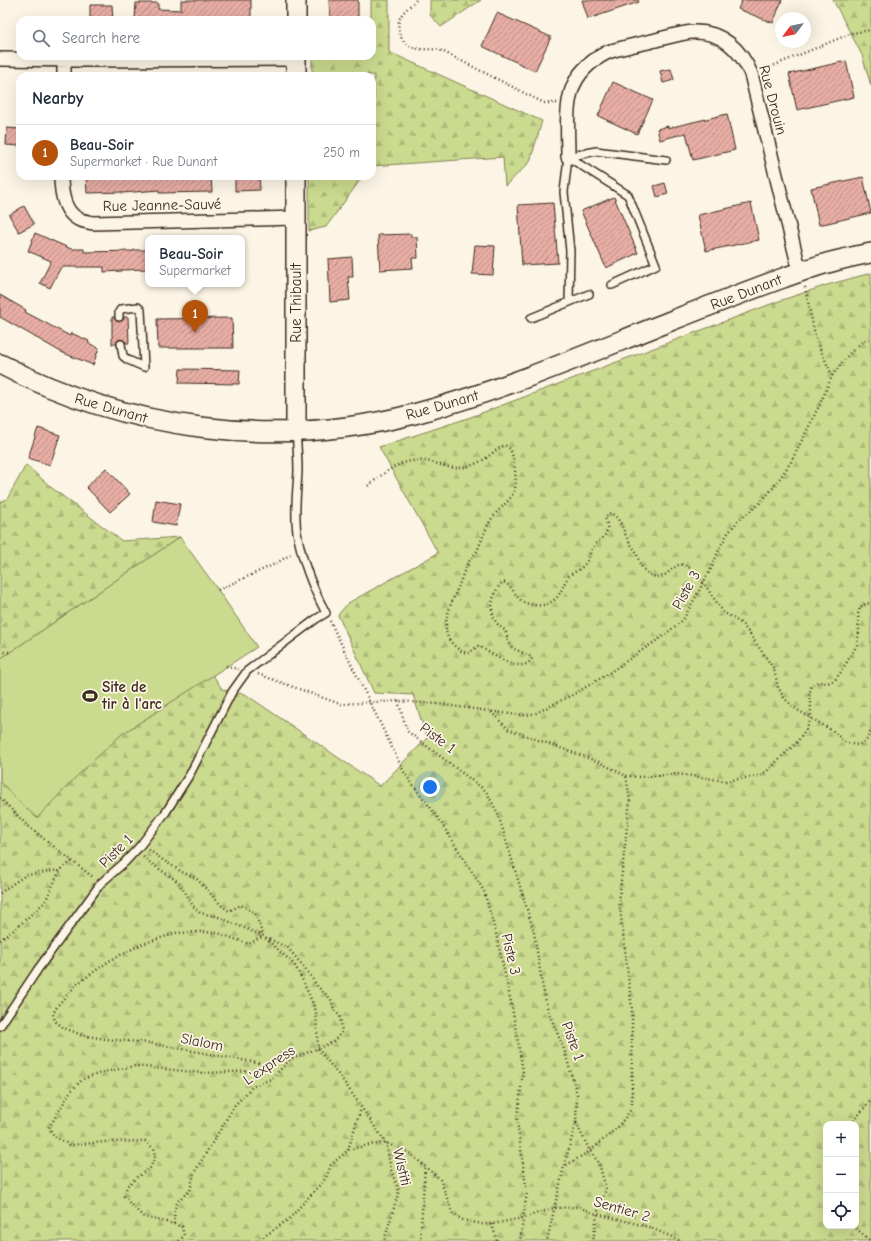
<!DOCTYPE html>
<html lang="en">
<head>
<meta charset="utf-8">
<style>
	:root { --surface:#fff; --page:#f2f2f3; --text:#1f2937; --muted:#747a83; --line:#e0e1e3; --accent:#b45309 }
	body { margin:0; font-family:"Comic Neue",sans-serif; background:var(--page); color:var(--text) }
	.controls { position:absolute; right:12px; bottom:12px; display:grid; overflow:hidden; border-radius:8px; box-shadow:0 4px 16px #0002 }
	.controls button { width:36px; height:36px; display:grid; place-items:center; padding:0; border:0; border-bottom:1px solid var(--line); background:var(--surface); color:var(--text); font:20px sans-serif }
	.compass { position:absolute; left:775px; top:12px; width:36px; height:36px; border-radius:50%; background:var(--surface); box-shadow:0 4px 16px #0002; rotate:238deg }
	.you { position:absolute; left:430px; top:787px; width:14px; height:14px; margin:-10px; border:3px solid #fff; border-radius:50%; background:#1a73e8; box-shadow:0 0 0 6px #1a73e833 }
	.badge { display:grid; place-items:center; width:26px; height:26px; border-radius:50%; background:var(--accent); color:#fff; font-size:13px; font-weight:700 }
	.pin { position:absolute; translate:-50% -33px; filter:drop-shadow(0 1px 2px #0008) }
	.pin::after { content:''; position:absolute; top:21px; width:14px; height:12px; background:inherit; clip-path:polygon(0 0,100% 0,50% 100%) }
	.popup { position:absolute; left:145px; top:235px; width:100px; height:52px; box-sizing:border-box; display:grid; place-content:center; border-radius:8px; background:var(--surface); filter:drop-shadow(0 1px 3px #0005); font-size:13px; white-space:nowrap; color:var(--muted) }
	.popup b { font-size:15px; color:var(--text) }
	.popup::after { content:''; position:absolute; left:50%; top:100%; margin-left:-8px; border:8px solid transparent; border-top-color:var(--surface) }
	.list { margin:0; padding:0; list-style:none }
	h2 { display:flex; justify-content:space-between; align-items:center; height:52px; margin:0; padding:0 16px; font-size:17px }
	h2 small { font-size:13px; font-weight:400; color:var(--muted) }
	.list li { display:grid; grid-template-columns:26px 1fr auto; gap:12px; align-items:center; box-sizing:border-box; height:56px; padding:0 16px; border-top:1px solid var(--line) }
	.list b { display:block; font-size:15px; white-space:nowrap }
	.list p { margin:0; font-size:13px; white-space:nowrap; color:var(--muted) }
	.list em { font-size:13px; font-style:normal; color:var(--muted) }
	.icon { flex:none; width:22px; height:22px; fill:none; stroke:currentColor; stroke-width:2; stroke-linecap:round; stroke-linejoin:round }
	.map { position:relative; flex:none; width:871px; height:1241px; overflow:hidden }
	.search { position:absolute; background:var(--surface); box-shadow:0 4px 16px #0002; left:16px; top:16px; width:360px; height:44px; display:flex; align-items:center; gap:10px; box-sizing:border-box; padding:0 14px; border-radius:12px; color:var(--muted); font-size:15px }
	.panel { position:absolute; background:var(--surface); box-shadow:0 4px 16px #0002; left:16px; top:72px; width:360px; height:108px; border-radius:12px }
	.map>svg:first-child { display:block }
	.forest { fill:url(#forest-firs); stroke:#828256; fill-rule:evenodd }
	.pitch { fill:#cada8e; stroke:#828256 }
	.building { fill:url(#building-hatch); stroke:#3b2a1e }
	.lines { fill:none; stroke-linecap:round; stroke-linejoin:round }
	.lane-casing { stroke:#3b2a1e; stroke-width:10 }
	.street-casing { stroke:#3b2a1e; stroke-width:16 }
	.secondary-casing { stroke:#3b2a1e; stroke-width:22 }
	.path { stroke:#3b2a1e; stroke-width:2.5; stroke-dasharray:1 3; stroke-linecap:butt }
	.lane { stroke:#fcf5e5; stroke-width:7 }
	.street { stroke:#fcf5e5; stroke-width:13 }
	.secondary { stroke:#fcf5e5; stroke-width:19 }
	.labels { text-anchor:middle; stroke-width:3.5; stroke-linejoin:round; paint-order:stroke }
	.street-label { font-size:15px; fill:#3b2a1e; stroke:#fcf5e5 }
	.poi-label { font-size:15px; font-weight:bold; fill:#3b2a1e; stroke:#fcf5e5; text-anchor:start }
</style>
</head>
<body>
<div class="map">
<svg width="871" height="1241" viewBox="0 0 871 1241">
	<defs>
		<pattern id="forest-firs" width="22" height="20" patternUnits="userSpaceOnUse"><rect width="22" height="20" fill="#cada8e"/><path d="M5 1l3.5 6h-7zM16 11l3.5 6h-7z" fill="#aebb7a"/></pattern>
		<pattern id="building-hatch" width="6" height="6" patternUnits="userSpaceOnUse"><rect width="6" height="6" fill="#e8aea5"/><path d="M-1 1l2-2M0 6l6-6M5 7l2-2" fill="none" stroke="#bd8e86"/></pattern>
	</defs>
	<rect width="100%" height="100%" fill="#fcf5e5"/>
	<filter id="ink" filterUnits="userSpaceOnUse"><feTurbulence type="fractalNoise" baseFrequency=".025" numOctaves="2"/><feDisplacementMap in="SourceGraphic" scale="8" xChannelSelector="R" yChannelSelector="G"/><feConvolveMatrix kernelMatrix="1 2 1 2 8 2 1 2 1" color-interpolation-filters="sRGB"/></filter>
	<g filter="url(#ink)">
		<path class="forest" d="M371,0H389V52L542,121L530,162L505,186L503,157L372,166V144H375L374,75L312,76V56H372V20H371Z
			M430,0H481L441,27L430,15Z
			M833,0H871V86L862,55Z
			M309,176H363L326,227L309,231Z
			M871,273V1241H0V669L77,775L122,734L213,675L222,689L232,692L245,694L380,786L427,738L413,695L374,693L338,615L348,603L438,553L379,447L468,418L779,301L827,285ZM826,1124H856V1226H826Z
			M26,465L52,488L122,541L180,537L0,659V502L7,499Z"/>
		<path class="pitch" d="M180,537L218,590L257,647L122,734L77,776L37,818L16,799L0,781V659Z"/>
		<path class="building" d="M181,0H251V20H135L136,3H158V9L181,10Z
			M329,0H358V20H330Z
			M582,0H638L639,2L588,19Z
			M742,0H782L773,23L738,9Z
			M90,5H112L113,20H90Z
			M497,13L551,37L535,71L482,46Z
			M846,61L854,97L797,110L789,74Z
			M671,69L674,80L663,83L660,71Z
			M613,82L653,100L637,134L598,116Z
			M727,114L735,150L693,160L686,133L660,140L657,129L668,126V128Z
			M7,128L20,129V146L6,145Z
			M86,176H211L212,192L159,193V190L122,193V192L87,193Z
			M235,176H259L260,190L235,191Z
			M863,177L871,213L819,225L811,188Z
			M665,183L668,194L657,197L654,186Z
			M614,197L638,253L606,268L581,211Z
			M553,203L558,263L522,265L518,205Z
			M751,203L759,240L706,251L698,215Z
			M24,206L34,224L19,232L9,215Z
			M35,233L71,249H84V252L134,251V250H148V269L122,270V271L104,272V267H61L50,288L40,283L51,261L28,251Z
			M411,234V237H417L418,258H412L413,268L380,270L378,235Z
			M475,245L495,246L493,275L472,274Z
			M352,257L353,277H348L350,300L330,302L328,259Z
			M0,295L26,310L25,312L70,336L71,333L89,341L88,343L99,348L93,365L61,352L0,317Z
			M112,317H114L116,321L119,322L123,320L124,317H128L129,343H126L125,341L121,339L118,340L116,344H112Z
			M232,318L233,348H158L157,319Z
			M180,369L240,370L239,384L179,383Z
			M38,428L60,435L50,465L28,458Z
			M106,468L130,494L110,512L86,487Z
			M156,500L180,504L176,526L153,522Z"/>
		<g class="lines">
			<g class="lane-casing">
				<path id="lane" d="M568,157L564,192L570,251L569,302
					M612,285L656,265L628,195L568,157L596,151L666,160
					M119,317V312L121,309L138,307L141,310L144,367L128,360L123,356L121,344
					M531,318L589,294
					M0,1026L38,969L101,883L125,862L139,847L166,812L190,774L232,692L247,671L316,619L326,613C312,587 302,562 297,532C294,512 297,491 298,471C298,458 297,444 296,431"/>
			</g>
			<g class="street-casing">
				<path id="street" d="M0,59L75,60L296,59
					M64,76V60
					M568,157C568,111 560,76 608,52C624,47 640,44 656,40C668,37 680,33 693,32C722,31 741,50 751,74L800,272
					M61,176C61,191 63,211 78,219C82,221 88,222 93,223L296,218"/>
			</g>
			<g class="secondary-casing">
				<path id="secondary" d="M296,20V0
					M296,76V56
					M0,364C126,430 275,450 414,414C501,391 584,355 668,322C706,307 744,292 783,278C800,272 818,265 835,261C847,258 859,255 871,253
					M296,431V176"/>
			</g>
			<path class="path" d="M416,0C412,5 405,9 401,16C395,26 400,43 412,47C420,51 431,48 440,50L544,103H557
				M763,70L852,33L871,30
				M805,287L816,340L832,375
				M368,486C390,468 405,455 435,463C444,466 455,470 465,467C474,465 483,461 490,455C495,451 499,448 505,445C506,446 509,448 510,449C514,456 517,480 515,488C511,502 501,506 493,517C485,528 482,541 476,553C474,555 472,557 470,560C465,567 462,577 459,585C452,603 435,631 456,647C460,651 463,652 469,653L478,646C490,652 523,677 532,658C527,653 512,650 510,645C507,642 507,634 505,630C487,621 489,594 503,582C518,588 512,604 537,605C543,606 549,604 554,600C562,594 563,583 569,576C573,572 580,570 584,565C589,559 590,552 594,546C598,540 606,538 607,530C608,526 606,521 605,518L608,515L611,513C620,519 622,527 626,536C629,542 633,547 636,552C638,557 639,563 642,567C646,573 653,578 660,577C668,575 672,567 681,564L690,568L703,582L723,612L742,624L749,633L774,669L778,687L784,698L796,709L833,731L845,742L851,744L858,745L865,742L868,738L871,729
				M218,590L275,564L293,553
				M330,621L405,774L438,818L484,891L496,934L511,1002L523,1071L517,1121L527,1193L520,1241
				M0,652H10
				M226,666L238,669
				M258,674L340,704L398,701L438,704L510,714L526,715L536,713L572,695L603,677L663,636L683,620L713,565L720,547L728,533L738,521L760,503L773,488L791,462L819,406L832,376L849,354L863,341L871,338
				M398,701L407,731L486,791L498,814L534,932L542,983L548,1011L564,1049L577,1094L576,1123L564,1166L547,1241
				M491,712L508,729L599,762L626,776L630,800L619,899L632,1009V1108L618,1127L590,1151L565,1166
				M626,776L640,777L678,774L726,781L758,776L766,772L797,742L807,728L811,719V708L809,697L811,686L818,682L828,683L835,680L841,672L857,645L859,631L858,614L860,607L867,603L871,604
				M0,798L29,827L94,878
				M149,850L163,860L182,872L196,878L222,906L229,911L241,905L255,913L263,936
				M143,857L152,864L177,881L187,895L193,906L200,913L216,916L263,936L294,964L303,981L316,1011L318,1049L342,1079L386,1143L391,1170L399,1191L384,1241
				M0,893L14,883L26,875L60,870
				M0,940L14,930L45,902L60,870L72,861
				M576,1123L590,1151L599,1163L606,1189L597,1214L593,1241
				M851,1124L871,1100
				M348,1150L361,1108
				M174,1224C175,1205 174,1202 190,1191L194,1173L235,1105L252,1087L271,1079L291,1059L333,1042L342,1032L340,1016L334,1010L331,999L318,987L307,971L288,948L267,938
				M492,1224L497,1241
				M853,1226L871,1241
				M179,1241L184,1236L182,1227L174,1224L144,1217L133,1207L124,1196L127,1186L137,1177L150,1168L155,1158L154,1149L145,1141L105,1142L70,1145L54,1136L49,1128L70,1092L83,1079L104,1072L135,1066L203,1073L254,1071L260,1068L258,1063L150,1043L105,1039L82,1035L64,1028L55,1021L53,1014L58,1005L77,984L109,961L142,944L176,933L202,932L218,933L249,944L263,936
				M256,1241L262,1238L289,1219L326,1178L331,1165L348,1150L369,1145L386,1143L408,1152L440,1179L453,1214L463,1220L482,1224H492L523,1218L554,1208L578,1207L597,1214L649,1227L681,1241
				M420,1241L425,1167"/>
			<use href="#lane" class="lane"/>
			<use href="#street" class="street"/>
			<use href="#secondary" class="secondary"/>
		</g>
	</g>
	<defs>
		<g id="stadium-bare" transform="scale(1.2)"><path d="M0-5a6.5 5 0 1 0 0 10a6.5 5 0 1 0 0-10ZM-3.5-1.8h7v3.6h-7Z" fill="#3b2a1e" stroke="#fcf5e5" stroke-width="2.5" paint-order="stroke"/></g>
	</defs>
	<g fill-rule="evenodd">
		<use href="#stadium-bare" x="90" y="696"/>
	</g>
	<g class="labels">
		<g class="street-label">
			<text transform="translate(773 100) rotate(75)" y="5">Rue Drouin</text>
			<text transform="translate(162 205) rotate(-1)" y="5">Rue Jeanne-Sauvé</text>
			<text transform="translate(746 292) rotate(-21)" y="5">Rue Dunant</text>
			<text transform="translate(296 303) rotate(-90)" y="5">Rue Thibault</text>
			<text transform="translate(442 405) rotate(-16)" y="5">Rue Dunant</text>
			<text transform="translate(111 408) rotate(16)" y="5">Rue Dunant</text>
			<text transform="translate(686 590) rotate(-61)" y="5">Piste 3</text>
			<text transform="translate(438 738) rotate(37)" y="5">Piste 1</text>
			<text transform="translate(116 851) rotate(-45)" y="5">Piste 1</text>
			<text transform="translate(511 954) rotate(77)" y="5">Piste 3</text>
			<text transform="translate(573 1041) rotate(70)" y="5">Piste 1</text>
			<text transform="translate(202 1042) rotate(11)" y="5">Slalom</text>
			<text transform="translate(269 1065) rotate(-34)" y="5">L'express</text>
			<text transform="translate(402 1167) rotate(77)" y="5">Wistiti</text>
			<text transform="translate(622 1209) rotate(16)" y="5">Sentier 2</text>
		</g>
		<g class="poi-label">
			<text x="102" y="692">Site de<tspan x="102" dy="17">tir à l'arc</tspan></text>
		</g>
	</g>
</svg>
<div class="controls">
<button>+</button>
<button>−</button>
<button><svg class="icon" aria-label="locate" viewBox="0 0 24 24"><circle cx="12" cy="12" r="6"/><path d="M12 2v4M12 18v4M2 12h4M18 12h4"/></svg></button>
</div>
<svg class="compass" viewBox="-18 -18 36 36"><path d="M0-13l5 13h-10z" fill="#e53935"/><path d="M0 13l5-13h-10z" fill="#747a83"/></svg>
<div class="you"></div>
<div class="pin badge" style="left:195px;top:333px">1</div>
<div class="popup"><b>Beau-Soir</b>Supermarket</div>
<div class="search"><svg class="icon" aria-label="search" viewBox="0 0 24 24"><circle cx="10" cy="10" r="6"/><path d="M15 15l6 6"/></svg>Search here</div>
<section class="panel">
<h2>Nearby<small></small></h2>
<ul class="list">
<li><span class="badge">1</span><div><b>Beau-Soir</b><p>Supermarket · Rue Dunant</p></div><em>250 m</em></li>
</ul>
</section>
</div>
</body>
</html>
